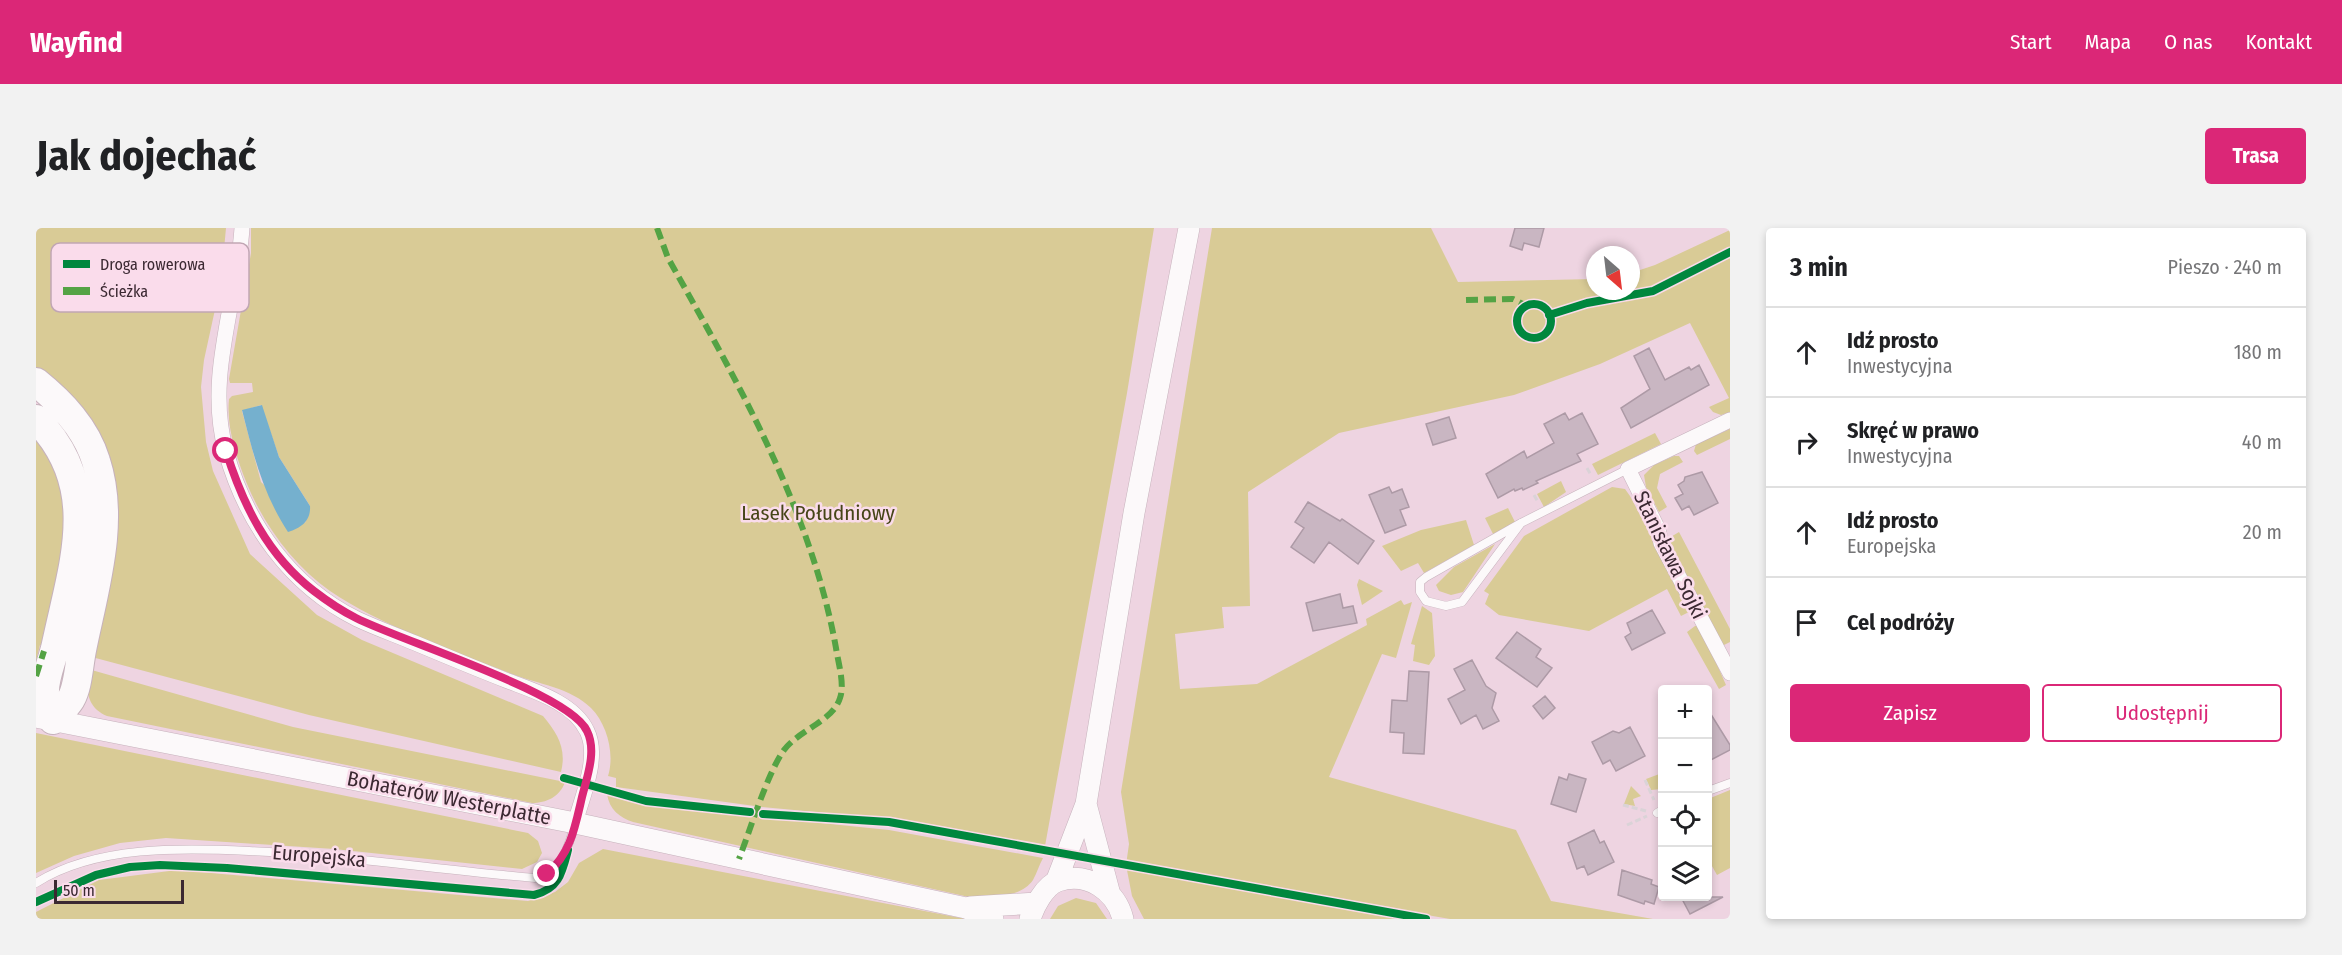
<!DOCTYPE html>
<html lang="pl">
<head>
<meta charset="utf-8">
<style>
	:root { --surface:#fff; --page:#f2f2f2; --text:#202124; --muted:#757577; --line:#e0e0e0; --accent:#db2777 }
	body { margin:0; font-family:"Fira Sans Condensed",sans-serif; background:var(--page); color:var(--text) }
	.controls { position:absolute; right:18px; bottom:18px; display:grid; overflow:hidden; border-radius:6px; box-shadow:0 3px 9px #0003 }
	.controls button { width:54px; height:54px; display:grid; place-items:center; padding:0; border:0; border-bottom:2px solid var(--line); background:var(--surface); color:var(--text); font:30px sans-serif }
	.compass { position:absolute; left:1550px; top:18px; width:54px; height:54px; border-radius:50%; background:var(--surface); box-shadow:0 3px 9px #0003; rotate:152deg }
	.scale { position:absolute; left:18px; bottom:15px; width:130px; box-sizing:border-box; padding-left:6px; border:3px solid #3b2932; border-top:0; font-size:16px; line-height:21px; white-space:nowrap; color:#3b2932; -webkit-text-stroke:4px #fadceb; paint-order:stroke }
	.stop { position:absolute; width:18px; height:18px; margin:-14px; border:4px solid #db2777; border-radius:50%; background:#fff }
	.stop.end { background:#db2777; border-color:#fff; box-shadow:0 2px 6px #0008 }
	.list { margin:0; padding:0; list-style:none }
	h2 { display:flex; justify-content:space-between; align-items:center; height:78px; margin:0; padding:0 24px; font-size:26px }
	h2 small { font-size:20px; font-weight:400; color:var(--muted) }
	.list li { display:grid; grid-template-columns:39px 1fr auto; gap:18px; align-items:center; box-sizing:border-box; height:90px; padding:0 24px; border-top:2px solid var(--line) }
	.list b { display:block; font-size:22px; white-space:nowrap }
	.list p { margin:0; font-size:20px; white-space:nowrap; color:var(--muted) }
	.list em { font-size:20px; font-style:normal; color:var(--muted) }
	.actions { display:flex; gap:12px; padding:18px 24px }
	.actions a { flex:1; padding:14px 0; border:2px solid var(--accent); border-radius:6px; text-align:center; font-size:21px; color:var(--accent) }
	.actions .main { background:var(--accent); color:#fff }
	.icon { flex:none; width:33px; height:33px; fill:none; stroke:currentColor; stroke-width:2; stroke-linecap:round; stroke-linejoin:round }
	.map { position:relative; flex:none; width:1694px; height:691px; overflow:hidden; border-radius:6px }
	header { display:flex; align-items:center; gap:36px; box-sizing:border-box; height:84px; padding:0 30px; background:var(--accent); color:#fff }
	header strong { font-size:28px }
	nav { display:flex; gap:33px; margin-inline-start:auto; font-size:21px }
	.intro { display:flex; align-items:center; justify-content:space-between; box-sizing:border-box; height:144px; padding:0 36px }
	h1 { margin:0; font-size:42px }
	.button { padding:15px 27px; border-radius:6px; background:var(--accent); color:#fff; font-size:21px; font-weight:700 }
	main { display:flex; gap:36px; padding:0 36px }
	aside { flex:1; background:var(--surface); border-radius:6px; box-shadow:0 3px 9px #0003 }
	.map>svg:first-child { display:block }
	.green { fill:#d9cb96; fill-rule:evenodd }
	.water { fill:#75b0ce }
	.building { fill:#c9b6c2; stroke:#ad9aa6; stroke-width:1.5 }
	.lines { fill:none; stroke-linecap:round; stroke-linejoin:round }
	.lane-casing { stroke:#c6b2bc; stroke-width:9 }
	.street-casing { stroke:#c6b2bc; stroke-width:16 }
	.secondary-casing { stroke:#c6b2bc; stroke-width:22 }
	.highway-casing { stroke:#c6b2bc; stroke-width:30 }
	.path { stroke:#dad3d7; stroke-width:3; stroke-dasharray:6 3; stroke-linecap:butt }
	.lane { stroke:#fcf9fa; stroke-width:8 }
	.street { stroke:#fcf9fa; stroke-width:15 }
	.secondary { stroke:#fcf9fa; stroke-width:21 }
	.highway { stroke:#fcf9fa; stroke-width:28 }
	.quiet { stroke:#54a344; stroke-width:6; stroke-dasharray:12 6; stroke-linecap:butt }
	.cycleway-casing { stroke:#fadceb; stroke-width:11 }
	.cycleway { stroke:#00873e; stroke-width:8 }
	.route { stroke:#db2777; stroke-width:8 }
	.labels { text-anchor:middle; stroke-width:5; stroke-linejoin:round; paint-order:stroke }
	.park-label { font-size:21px; fill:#464518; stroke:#fadceb }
	.street-label { font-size:21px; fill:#3b2932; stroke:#fadceb }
	.key { fill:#fadceb; stroke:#c1a6b4; stroke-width:1.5 }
	.key-label { font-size:16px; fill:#3b2932 }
</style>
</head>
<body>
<header>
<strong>Wayfind</strong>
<nav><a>Start</a><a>Mapa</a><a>O nas</a><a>Kontakt</a></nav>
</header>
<div class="intro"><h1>Jak dojechać</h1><a class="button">Trasa</a></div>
<main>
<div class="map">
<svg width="1694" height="691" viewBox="0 0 1694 691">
	<rect width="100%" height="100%" fill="#eed4e1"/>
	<path class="green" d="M0,0H190L185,54L168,132L165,159L170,214L177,243L214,326L281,387L326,412L507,488C521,505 531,520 525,544L273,487L52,428L79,286L0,141Z
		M215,0H1118L1091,165L1009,618L855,591L726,579L580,559V550L572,548C579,526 571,496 555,480C535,460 502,456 476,446C419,424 344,397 294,363C257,337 228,297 211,256C201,231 190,199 193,171L196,168L217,164L216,155H194L193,151L215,25ZM225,177L243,229L274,278L269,295L225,254L206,183Z
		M1176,0H1395L1422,54L1559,51V63H1595V45L1619,37L1694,2V184L1685,187L1677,184L1673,179L1693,170L1654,95L1564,136L1478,167L1303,205L1212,264L1214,378L1186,379L1188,400L1139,406L1144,461L1221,456L1331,397L1330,391L1365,372L1368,377L1376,374L1360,430L1346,426L1293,549L1480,602L1515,673L1617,691H1414L1166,648L1165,655L1375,691H1108L1096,668L1090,637L1093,616L1085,564Z
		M1694,201V211L1661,227L1658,223L1660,216Z
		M1619,205L1625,216L1562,247L1556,236Z
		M0,207L11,221L33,281L13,418L4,417L0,433Z
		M1638,228H1643L1647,234L1624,246L1621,260L1631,279L1623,284L1610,259L1608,247L1618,237Z
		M1525,253L1530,264L1508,279L1501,266Z
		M1576,259L1589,261L1594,268L1655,383L1645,388L1631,361L1553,403L1463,387L1449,376L1453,366L1448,363L1488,308Z
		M1472,280L1479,294L1457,306L1449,290Z
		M1430,292L1438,317L1388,345L1382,335L1365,343L1346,318L1385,302Z
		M1643,304L1694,401V414L1686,418L1641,333L1633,310Z
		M1459,316L1427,364L1415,367L1403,363L1400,357L1418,339Z
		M1323,351L1347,363L1326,377L1321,357Z
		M1386,378L1396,385L1399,428L1393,437L1377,433L1379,417L1375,416Z
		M1659,398H1664L1690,457L1683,461L1651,404Z
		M52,441L257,499L529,554C524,569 510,575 496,575L71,488C50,479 50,461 52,441Z
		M0,505L492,605L502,613L506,625L501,634L486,641L298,621L130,610L84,615L38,628L0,645Z
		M1626,545V561L1615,562L1610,551Z
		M1595,558L1605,568L1597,571L1599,578L1588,576Z
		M1694,562V640L1681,647L1672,631V571Z
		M571,566L607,577L853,602L1007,630C1003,637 1001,645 997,652C984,671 952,669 933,669L597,594C584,590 573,581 571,566Z
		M567,621L930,691H0V684L63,652L141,642L492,673L519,664L532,654L543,635Z
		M1040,670L1060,675L1071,691H1014L1022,678Z"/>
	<path class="water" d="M226,177L243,229L274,278C275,293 265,300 252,304C227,266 217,226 206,182Z"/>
	<path class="building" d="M1479,0H1508L1503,19L1488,15L1486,22L1474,18Z
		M1613,120L1629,152L1653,139L1655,142L1663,137L1673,157L1595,200L1585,180L1614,161L1598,128Z
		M1529,185L1533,192L1546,185L1562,216L1541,226L1545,233L1500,253L1502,255L1487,262L1486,260L1479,263L1478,261L1462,270L1450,246L1488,223L1491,230L1518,215L1508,196Z
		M1413,189L1420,210L1397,217L1390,196Z
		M1666,244L1682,275L1658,287L1653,278L1646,282L1639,270L1647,266L1642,257L1648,253L1649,249Z
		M1353,259L1356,265L1366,261L1373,279L1364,282L1370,297L1349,305L1333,267Z
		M1272,274L1304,293L1306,291L1338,313L1322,336L1293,314L1278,335L1255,319L1268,300L1259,294Z
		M1304,366L1307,380L1317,378L1321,395L1277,403L1270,375Z
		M1616,382L1629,405L1596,422L1589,409L1595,405L1591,395Z
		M1481,404L1505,421L1500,429L1516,440L1501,459L1460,430Z
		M1436,432L1450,458L1460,465L1456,480L1463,493L1447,501L1440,487L1425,496L1412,471L1429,462L1418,441Z
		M1373,443L1393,444L1388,526L1367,525L1368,505L1354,504L1356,472L1371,473Z
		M1509,468L1519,480L1507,491L1497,478Z
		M1671,480L1694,517V522L1671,534Z
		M1594,499L1609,528L1580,543L1574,532L1567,536L1556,514L1577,503L1583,505Z
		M1533,546L1550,551L1540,584L1515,576L1523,549L1531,552Z
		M1558,602L1564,615L1568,613L1578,634L1552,647L1548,638L1541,641L1532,615Z
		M1586,642L1616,652L1615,656L1623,659L1618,676L1609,673L1608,676L1582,667Z
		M1645,669H1687L1654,686Z"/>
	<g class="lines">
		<g class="lane-casing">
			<path id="lane" d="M1485,295L1426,374L1410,378L1390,373L1384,364V354L1390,349L1485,295L1592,241
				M1672,563L1694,555
				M1621,585L1626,582
				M0,655C60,617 146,620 213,623C309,627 403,642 499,650C526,642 532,621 539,596"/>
		</g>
		<g class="street-casing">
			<path id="street" d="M206,0C201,76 169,148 190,224C210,295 254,358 321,391C340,400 360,407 379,415C410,428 441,441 472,453C498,463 538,475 551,503C564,529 546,569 539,595
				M1694,192L1592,241L1622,301L1625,315L1694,445"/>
		</g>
		<g class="secondary-casing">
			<path id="secondary" d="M0,489L539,595L930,680L957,691
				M1050,576L1073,663
				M1020,654L1050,576L1098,285L1153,0
				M934,679L1001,675
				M994,691C998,679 1008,658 1022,653C1052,643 1080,663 1087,691"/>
		</g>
		<g class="highway-casing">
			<path id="highway" d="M0,154C26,175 50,200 60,233C80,294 58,362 46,422C43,437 42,459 35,471C30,479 22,486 17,492
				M0,191C67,258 37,335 20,416C17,431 8,450 9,465C9,474 14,484 17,492"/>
		</g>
		<path class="path" d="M1551,240L1555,247
			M1498,267L1502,274
			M1609,552L1618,572
			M1587,577L1610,583
			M1591,597L1611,588"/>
		<use href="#lane" class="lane"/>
		<use href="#street" class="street"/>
		<use href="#secondary" class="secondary"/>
		<use href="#highway" class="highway"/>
		<path class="quiet" d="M621,0L632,30C700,151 775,281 800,420C802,434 809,456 804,470C797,493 763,502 748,522C732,544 714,602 703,631
			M1430,72L1477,71L1491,78
			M0,448L8,423"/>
		<g class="cycleway-casing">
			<path id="cycleway" d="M1481 93a17 17 0 1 1 34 0a17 17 0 1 1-34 0Z
				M1513,87L1551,75L1617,63L1694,24
				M528,550L610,573L714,584
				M727,586L853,594L1390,691
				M0,674L60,647L94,639L124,637L191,640L498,667C523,661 526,645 532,622"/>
		</g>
		<use href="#cycleway" class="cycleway"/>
	</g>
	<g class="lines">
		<path class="route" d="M190,223C207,277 232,328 278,363C291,373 306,383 320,390C365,413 534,465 551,503C561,523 551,549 546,569C539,599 535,625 511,646"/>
	</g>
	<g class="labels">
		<g class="park-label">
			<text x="782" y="292">Lasek Południowy</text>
		</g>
		<g class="street-label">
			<text transform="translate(1634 327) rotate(64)" y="7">Stanisława Sojki</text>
			<text transform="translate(413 570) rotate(11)" y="7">Bohaterów Westerplatte</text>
			<text transform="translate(283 628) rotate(5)" y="7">Europejska</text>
		</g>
	</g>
	<rect x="15" y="15" width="198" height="69" rx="9" class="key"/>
	<rect x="27" y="32" width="27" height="8" fill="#00873e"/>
	<rect x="27" y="59" width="27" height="8" fill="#54a344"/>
	<g class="key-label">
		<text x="64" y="42">Droga rowerowa</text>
		<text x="64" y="69">Ścieżka</text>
	</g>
</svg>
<div class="controls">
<button>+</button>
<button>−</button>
<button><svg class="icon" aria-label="locate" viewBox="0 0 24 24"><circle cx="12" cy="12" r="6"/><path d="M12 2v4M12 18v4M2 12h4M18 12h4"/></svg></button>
<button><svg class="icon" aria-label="layers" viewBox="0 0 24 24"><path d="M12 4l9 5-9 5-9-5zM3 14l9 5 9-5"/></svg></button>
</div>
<svg class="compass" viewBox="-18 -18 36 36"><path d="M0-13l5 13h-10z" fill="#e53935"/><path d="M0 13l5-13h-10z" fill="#757577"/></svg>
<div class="scale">50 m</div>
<div class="stop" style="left:190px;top:223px"></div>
<div class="stop end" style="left:511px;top:646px"></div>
</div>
<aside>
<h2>3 min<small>Pieszo · 240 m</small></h2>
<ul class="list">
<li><svg class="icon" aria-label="ahead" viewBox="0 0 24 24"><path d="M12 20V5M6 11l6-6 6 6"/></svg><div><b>Idź prosto</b><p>Inwestycyjna</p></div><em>180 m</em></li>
<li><svg class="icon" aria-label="right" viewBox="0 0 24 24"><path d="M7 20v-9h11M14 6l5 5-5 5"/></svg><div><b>Skręć w prawo</b><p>Inwestycyjna</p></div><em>40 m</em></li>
<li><svg class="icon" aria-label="ahead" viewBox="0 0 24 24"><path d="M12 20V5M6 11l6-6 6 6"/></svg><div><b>Idź prosto</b><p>Europejska</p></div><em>20 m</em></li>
<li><svg class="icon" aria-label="arrive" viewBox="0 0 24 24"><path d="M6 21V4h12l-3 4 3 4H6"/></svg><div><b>Cel podróży</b></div></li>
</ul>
<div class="actions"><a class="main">Zapisz</a><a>Udostępnij</a></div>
</aside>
</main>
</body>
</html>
